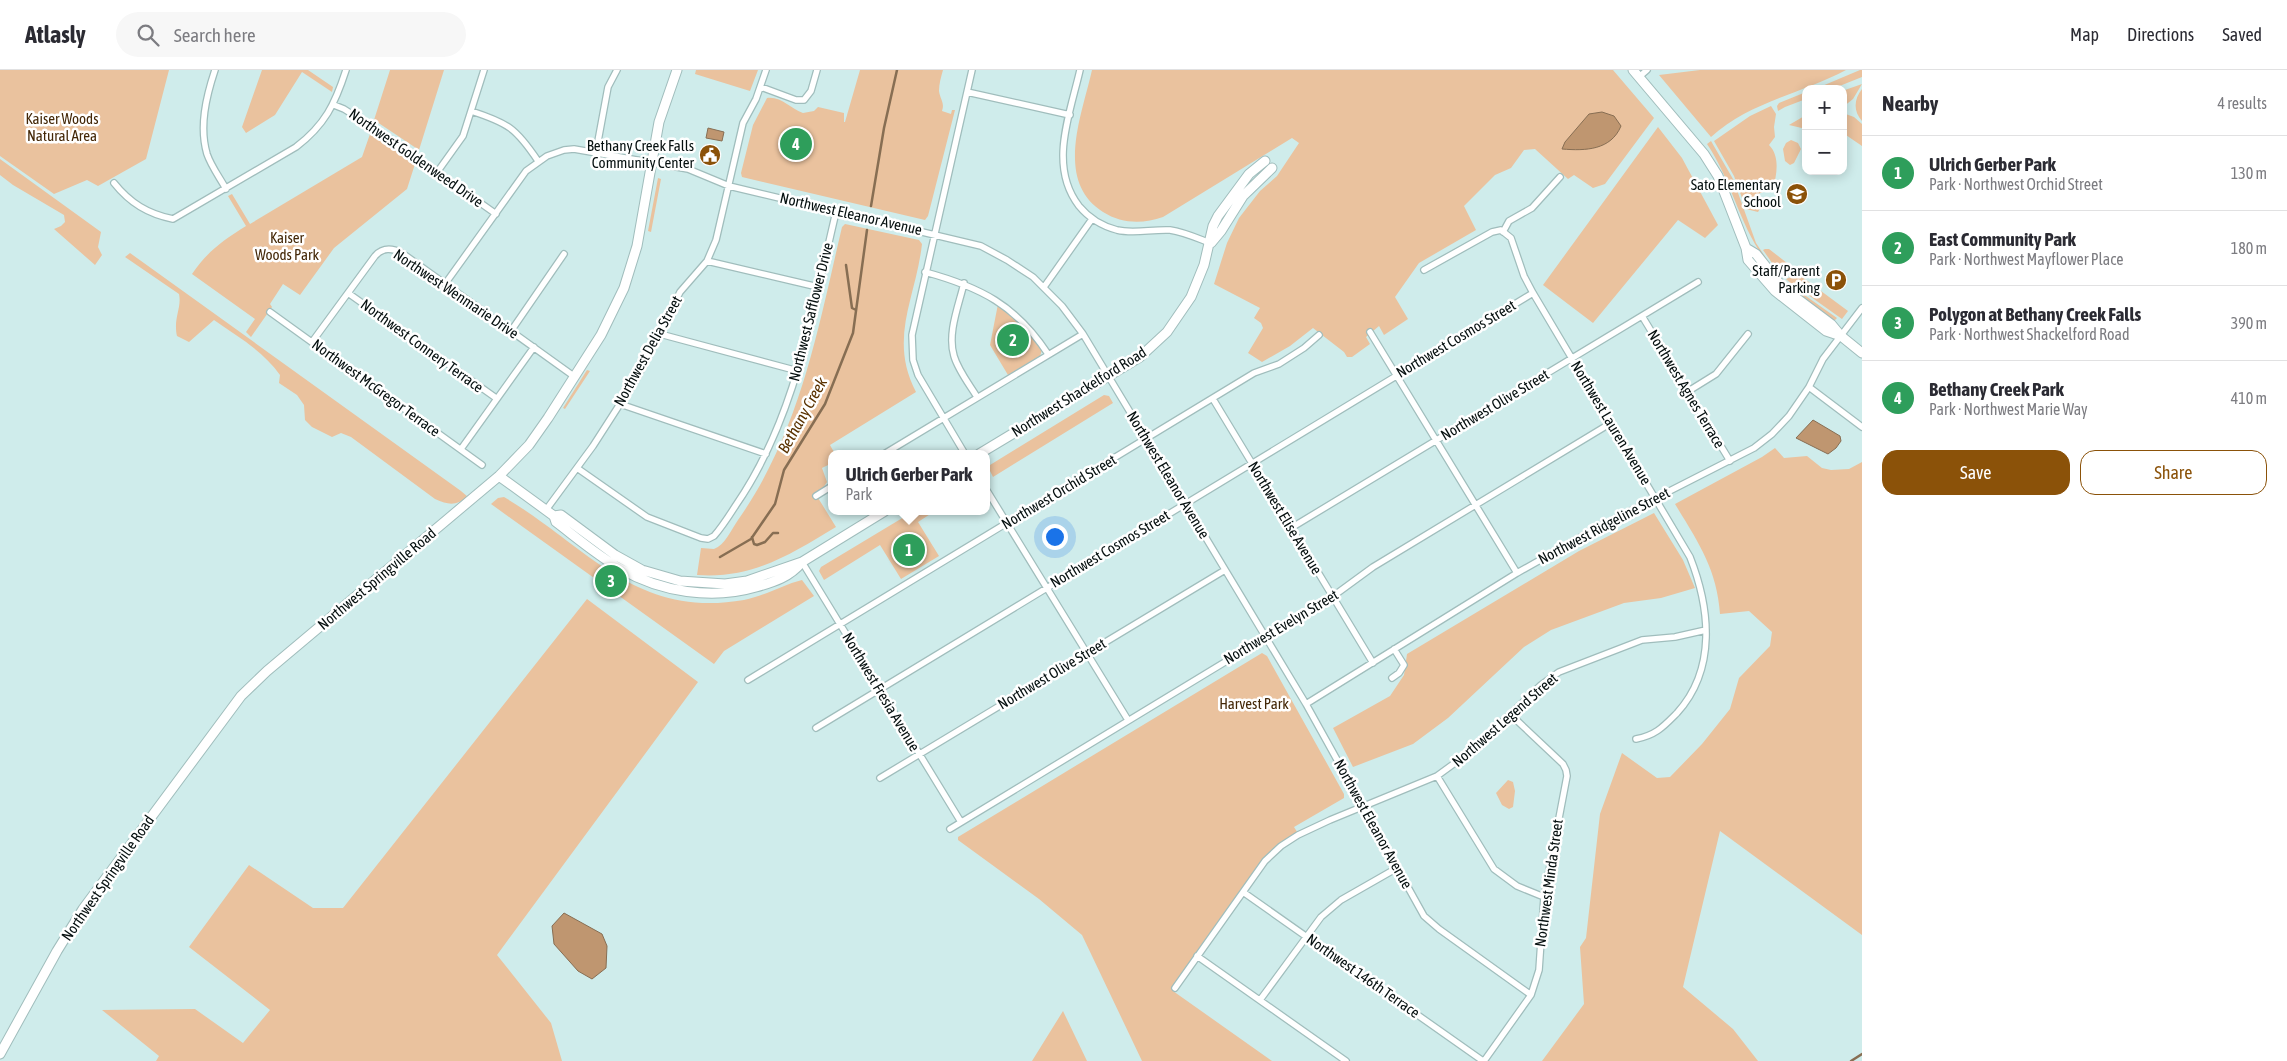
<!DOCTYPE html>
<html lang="en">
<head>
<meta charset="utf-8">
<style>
	:root { --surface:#fff; --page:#f7f7f7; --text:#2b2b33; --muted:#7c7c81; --line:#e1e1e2; --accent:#8b5209 }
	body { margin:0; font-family:"Asap Condensed",sans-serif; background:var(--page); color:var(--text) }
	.controls { position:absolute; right:15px; top:15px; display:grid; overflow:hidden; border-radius:10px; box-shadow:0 2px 12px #0003 }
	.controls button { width:45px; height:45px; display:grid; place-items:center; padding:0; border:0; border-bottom:1px solid var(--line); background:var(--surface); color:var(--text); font:25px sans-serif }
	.you { position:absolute; left:1054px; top:466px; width:18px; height:18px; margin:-12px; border:4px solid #fff; border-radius:50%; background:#1a73e8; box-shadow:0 0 0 8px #1a73e833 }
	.badge { display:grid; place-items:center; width:32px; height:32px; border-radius:50%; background:var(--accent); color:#fff; font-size:16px; font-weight:700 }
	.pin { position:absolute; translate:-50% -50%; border:2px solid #fff; box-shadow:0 1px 5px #0006 }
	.popup { position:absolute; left:828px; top:380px; width:162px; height:65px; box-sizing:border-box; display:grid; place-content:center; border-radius:10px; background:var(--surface); filter:drop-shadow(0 1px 4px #0005); font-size:16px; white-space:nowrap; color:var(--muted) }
	.popup b { font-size:19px; color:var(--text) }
	.popup::after { content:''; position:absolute; left:50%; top:100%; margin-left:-10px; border:10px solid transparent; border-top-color:var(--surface) }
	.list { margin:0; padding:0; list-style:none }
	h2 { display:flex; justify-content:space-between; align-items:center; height:65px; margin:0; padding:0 20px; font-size:21px }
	h2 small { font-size:16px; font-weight:400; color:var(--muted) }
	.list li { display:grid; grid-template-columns:32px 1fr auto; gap:15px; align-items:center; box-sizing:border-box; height:75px; padding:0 20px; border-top:1px solid var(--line) }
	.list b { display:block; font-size:19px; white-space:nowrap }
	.list p { margin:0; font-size:16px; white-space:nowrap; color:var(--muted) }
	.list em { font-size:16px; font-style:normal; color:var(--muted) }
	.actions { display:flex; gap:10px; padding:15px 20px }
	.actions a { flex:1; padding:11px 0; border:1px solid var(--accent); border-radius:15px; text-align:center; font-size:18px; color:var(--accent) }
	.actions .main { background:var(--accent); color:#fff }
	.icon { flex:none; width:28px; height:28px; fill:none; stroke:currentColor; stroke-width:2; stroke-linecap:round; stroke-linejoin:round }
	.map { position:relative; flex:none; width:1862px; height:991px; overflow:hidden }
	header { display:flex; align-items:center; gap:30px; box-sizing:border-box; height:70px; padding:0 25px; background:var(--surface); border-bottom:1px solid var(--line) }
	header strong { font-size:24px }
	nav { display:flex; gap:28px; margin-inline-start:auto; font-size:18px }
	.search { width:350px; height:45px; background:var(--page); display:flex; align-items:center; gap:12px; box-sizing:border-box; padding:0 18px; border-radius:28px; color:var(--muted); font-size:19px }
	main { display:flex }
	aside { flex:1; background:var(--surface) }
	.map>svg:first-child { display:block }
	.green { fill:#eac29e }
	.water { fill:#bf9670; stroke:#876e53 }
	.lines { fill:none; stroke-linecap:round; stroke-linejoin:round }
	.stream { stroke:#876e53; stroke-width:2.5 }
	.street-casing { stroke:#a0bdbc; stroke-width:8 }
	.secondary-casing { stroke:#a0bdbc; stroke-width:11 }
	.street { stroke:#fff; stroke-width:5.5 }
	.secondary { stroke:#fff; stroke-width:9 }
	.labels { text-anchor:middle; stroke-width:5; stroke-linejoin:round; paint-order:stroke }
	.park-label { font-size:15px; fill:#432707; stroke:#fff }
	.poi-label { font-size:15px; fill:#050f0f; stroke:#fff; text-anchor:end }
	.street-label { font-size:15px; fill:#050f0f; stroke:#fff }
	.water-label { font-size:16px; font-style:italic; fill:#5a3200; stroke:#fff }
</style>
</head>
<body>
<header>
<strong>Atlasly</strong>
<div class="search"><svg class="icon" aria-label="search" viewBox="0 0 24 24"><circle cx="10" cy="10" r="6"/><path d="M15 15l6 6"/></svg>Search here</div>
<nav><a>Map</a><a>Directions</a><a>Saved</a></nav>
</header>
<main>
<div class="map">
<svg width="1862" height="991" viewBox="0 0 1862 991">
	<rect width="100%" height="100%" fill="#cfeceb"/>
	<path class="green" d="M0,0H169L146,89L98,116L87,110L54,124L0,86Z
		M262,0H308L333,17L332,22L302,2L275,45L246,63L242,57Z
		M390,0H444L419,80L374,50Z
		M696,0H758L750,21L695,4Z
		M860,0H943C941,7 939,14 939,21C940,29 945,33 942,41L951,44L952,40H955L928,146L925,150L742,107L741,103L753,55L767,28C781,26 791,39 803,43L814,41L818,37L844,43V52H845Z
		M1092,0H1613L1654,48L1605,114L1593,118L1574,105L1568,109L1535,79L1524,80L1511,98L1495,105L1464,136L1476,160L1419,193L1395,227L1408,249L1384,265L1379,256L1366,267L1370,274L1352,287H1347L1344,282L1313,258L1290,276L1262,292L1248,283L1263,258L1261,253L1254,248L1260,238L1214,214L1227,173L1239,148L1260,121L1277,106L1299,73L1292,68L1163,147C1143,154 1122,154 1103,142C1054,111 1082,45 1092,0Z
		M1700,0H1846C1801,24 1749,32 1711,67L1659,5Z
		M1860,0H1862V7L1832,19H1815Z
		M1862,14L1853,29L1843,37L1845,20Z
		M1862,19V51C1853,41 1854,29 1862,19Z
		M1806,22V29L1785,37L1778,41L1777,36L1779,33Z
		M1771,36L1776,44L1774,57L1775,67L1769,75C1780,86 1777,104 1773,118L1758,124L1762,135L1758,142L1746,139L1734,106L1714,71L1750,46Z
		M1843,43L1854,47L1862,54V76L1843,63Z
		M1806,45V59L1789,55Z
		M1658,57L1682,88L1718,155L1705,168L1678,150L1593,253L1543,215Z
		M370,64L415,94L407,119L334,178L300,225L283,214L270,234L272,237L251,267L246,262L255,249L192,204C208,181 222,171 246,156L228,126L232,124L250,154L362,87Z
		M1791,70L1798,73L1801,79L1794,93L1790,95L1785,91L1783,79L1786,73Z
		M1711,71L1733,109L1756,173L1772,197C1742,166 1733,112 1707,74Z
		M0,89L101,162L98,177L102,185L95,195L54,159L61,156L65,152L64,145L13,115L0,105Z
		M658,108L661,109L651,162L648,161Z
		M845,154L919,170L922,174C916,228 888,268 916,322L830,375L835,384H832L831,400L828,395L822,398L827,412L823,418L815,423L836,457C789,485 753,509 697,505L701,478L714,479C725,475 731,460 738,450C800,362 818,259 842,157Z
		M1765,179H1769L1787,193L1777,200L1763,180Z
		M130,183L461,421L468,427C455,436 449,435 435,429L351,367L341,363L332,367L312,357L305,350L304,335L297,325L279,313L280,305C263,281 237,266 214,250L189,272L177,266C173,248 182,238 179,224L125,187Z
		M1798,204L1848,241L1842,249L1804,222L1798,220L1786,209Z
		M1784,210L1798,222L1803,224L1837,248L1834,251L1796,222Z
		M998,234L1028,260L1042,280L1040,286L1008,305L990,275Z
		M587,300L590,301L565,339L563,338Z
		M1104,325L1109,326L1113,333L993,407L989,399L990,395Z
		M1775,378L1784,388L1807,386L1822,398L1831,400L1849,399L1862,392V865L1720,761L1683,917L1733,959L1758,991H1542L1584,934L1580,877L1586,868L1600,744L1622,683L1657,708L1670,707L1702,674L1730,639L1739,608L1770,576L1772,562L1749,541L1720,544C1717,499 1698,472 1675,434L1762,387Z
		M504,427C587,476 635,549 744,530C765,526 782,515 802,510L814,526L724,581L714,594L491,434L498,428Z
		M914,441H935L918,452L939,486L901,509L880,475L824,510L819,501L821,497Z
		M1654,443L1683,490L1695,518L1661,528L1624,533L1551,560L1524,577L1448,648L1413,674L1353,697L1333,658L1390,626L1404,605L1407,584L1579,481Z
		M587,529L698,612L497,885L551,953L562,991H156L159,986L102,940L195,939L243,973L270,940L189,877L249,795L313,838H343Z
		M1262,583L1267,586L1344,724V728L1294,757L1299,765L1266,792L1173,921L1272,991H1142L1082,865L1039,829L958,770V767Z
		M1508,710L1513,712L1515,721L1513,737L1509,739L1502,735L1496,723Z
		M1063,941L1087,991H1032Z"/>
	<path class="water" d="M1602,42L1614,46L1621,56C1611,80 1586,81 1562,79L1565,72L1589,44Z
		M708,58L724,62L722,71L706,68Z
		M1813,350L1840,366L1841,371L1836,378L1828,384L1796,368Z
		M564,843L602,864L607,876L606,898L592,909L578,901L554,874L552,856Z"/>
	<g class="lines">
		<path class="stream" d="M871,136L884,58L897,0
			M846,195L852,238L856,240
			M752,467L754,474L757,475L765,472L773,463H778
			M720,487L751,469L775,434L784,400L825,334L853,263L867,160
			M1851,991L1862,984"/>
		<g class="street-casing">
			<path id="street" d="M215,0C206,27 199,57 207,84C211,96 220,108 226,119
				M1080,0C1070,44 1048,96 1079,136C1088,147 1102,156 1117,160C1134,164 1152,159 1170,160C1184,162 1197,168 1210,173
				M1639,7L1647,0
				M761,17L796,30H804L811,21L817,0
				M967,22L1070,45
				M334,35L344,39L386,66L496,144
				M471,41C508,53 516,58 538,91
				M596,82L608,17L617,0
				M438,101L463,66L484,0
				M114,113C130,133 148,144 173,149L296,77C325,55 335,34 346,0
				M1503,162L1509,151L1532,138L1560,107
				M707,191L818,217
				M1424,200L1492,162L1501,160L1511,168L1524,206L1533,223L1690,487C1710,538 1717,599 1677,643C1663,657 1656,665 1636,669
				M925,202C980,217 1016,235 1048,284
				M964,213C959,235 947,263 954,286C958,300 969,314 977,327
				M445,214L526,101L547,86L564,80L574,79L688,99L729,116L981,176L1007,190L1033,207L1062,236L1083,264L1306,634L1424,846L1439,859L1531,925
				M1044,217L1092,149
				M348,223L496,328
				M270,242L482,395
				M1642,246L1730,391
				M511,261L564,184
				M1370,262L1517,503
				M660,264L798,301
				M312,272L375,186C383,177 392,178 402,183L575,307
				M1809,317L1862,357
				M1687,322L1716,304L1748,264
				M1213,329L1373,593
				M620,334L766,384
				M461,379L534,277
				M884,384L1083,264
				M965,384L918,305L913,290L912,265L972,0
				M577,398L647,447L701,468L708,469L714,466C722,457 729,446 736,435C796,348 812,242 836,142
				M986,419L1128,650
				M816,426L832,416
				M546,440L593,376L638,306L680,222L707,191L716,170L743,53L756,29L766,0
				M1291,458L1698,212
				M802,492L961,752
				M1392,608L1399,603L1404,595L1394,579
				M748,610L1254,303L1279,294L1304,278L1319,265
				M1306,634L1517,503L1595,459L1754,378L1772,364L1789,346L1809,317L1823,289L1862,238
				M816,658L1533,223
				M1437,706L1494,799L1517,816L1544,827
				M880,708L1225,500
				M950,759L1332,527L1373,497L1611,353
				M1243,822L1483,991
				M1197,886L1346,991
				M1175,918L1265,791L1281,776L1298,765L1330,750L1437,706L1474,679L1541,615L1559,602L1642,570L1675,567L1706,560
				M1260,930L1321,847L1341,830L1397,798
				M1484,991L1531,925L1539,900L1544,827L1567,706L1566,700L1563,694L1510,644"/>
		</g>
		<g class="secondary-casing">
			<path id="secondary" d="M1633,0L1704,84L1718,106L1746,178L1748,190L1775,221L1826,261L1841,266
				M1211,173L1221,161L1243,126L1272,98
				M1746,178L1756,184L1783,218L1831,254L1841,266L1862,283
				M979,384L1140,287L1167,262L1191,227L1204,195L1213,156L1218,146L1249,104L1265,91
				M499,406L554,446L556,452C577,468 598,486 621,499C661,522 712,530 756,517C774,512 790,507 802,492
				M554,446L561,445L615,485L642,500L680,511L725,514L747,511L802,492L885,441
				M0,984L57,881L83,839L241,626L267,601L499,406L529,375L548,348L601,265L624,218L637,176L659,52L677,0"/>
		</g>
		<use href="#street" class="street"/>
		<use href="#secondary" class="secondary"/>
	</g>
	<defs>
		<g id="civic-disc" transform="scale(1.125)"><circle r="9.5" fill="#8b5209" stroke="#fff"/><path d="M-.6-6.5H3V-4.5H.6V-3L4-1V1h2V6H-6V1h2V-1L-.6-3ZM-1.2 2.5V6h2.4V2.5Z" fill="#fff"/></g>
		<g id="school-disc" transform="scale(1.125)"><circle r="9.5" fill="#8b5209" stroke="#fff"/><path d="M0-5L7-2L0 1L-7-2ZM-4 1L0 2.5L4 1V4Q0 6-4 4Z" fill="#fff"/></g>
		<g id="parking-disc" transform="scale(1.125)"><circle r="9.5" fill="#8b5209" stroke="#fff"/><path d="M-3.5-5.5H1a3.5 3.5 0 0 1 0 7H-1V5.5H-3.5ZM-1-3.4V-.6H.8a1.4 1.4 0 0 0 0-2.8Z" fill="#fff"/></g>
	</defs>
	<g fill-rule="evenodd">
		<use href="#civic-disc" x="710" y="85"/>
		<use href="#school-disc" x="1797" y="124"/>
		<use href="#parking-disc" x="1836" y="210"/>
	</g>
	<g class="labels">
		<g class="park-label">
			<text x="62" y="54">Kaiser Woods<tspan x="62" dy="17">Natural Area</tspan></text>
			<text x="287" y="173">Kaiser<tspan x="287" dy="17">Woods Park</tspan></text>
			<text x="1254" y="639">Harvest Park</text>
		</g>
		<g class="poi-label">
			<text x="694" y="81">Bethany Creek Falls<tspan x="694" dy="17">Community Center</tspan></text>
			<text x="1781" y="120">Sato Elementary<tspan x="1781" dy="17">School</tspan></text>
			<text x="1820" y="206">Staff/Parent<tspan x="1820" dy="17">Parking</tspan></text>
		</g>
		<g class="street-label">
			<text transform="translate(416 88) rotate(35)" y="5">Northwest Goldenweed Drive</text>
			<text transform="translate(851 144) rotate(13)" y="5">Northwest Eleanor Avenue</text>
			<text transform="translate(456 224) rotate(34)" y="5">Northwest Wenmarie Drive</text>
			<text transform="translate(811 242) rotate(-76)" y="5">Northwest Safflower Drive</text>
			<text transform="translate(1456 269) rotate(-31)" y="5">Northwest Cosmos Street</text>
			<text transform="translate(422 276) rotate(36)" y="5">Northwest Connery Terrace</text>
			<text transform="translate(648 281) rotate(-61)" y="5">Northwest Delia Street</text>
			<text transform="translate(376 318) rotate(36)" y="5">Northwest McGregor Terrace</text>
			<text transform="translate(1686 319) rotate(59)" y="5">Northwest Agnes Terrace</text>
			<text transform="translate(1079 322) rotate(-32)" y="5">Northwest Shackelford Road</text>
			<text transform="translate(1495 335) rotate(-31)" y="5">Northwest Olive Street</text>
			<text transform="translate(1611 353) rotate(59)" y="5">Northwest Lauren Avenue</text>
			<text transform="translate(1168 405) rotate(59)" y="5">Northwest Eleanor Avenue</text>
			<text transform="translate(1059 422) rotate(-31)" y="5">Northwest Orchid Street</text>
			<text transform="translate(1285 448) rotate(59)" y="5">Northwest Elise Avenue</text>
			<text transform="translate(1604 456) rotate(-28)" y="5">Northwest Ridgeline Street</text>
			<text transform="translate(1110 479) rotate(-31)" y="5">Northwest Cosmos Street</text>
			<text transform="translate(377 509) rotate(-40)" y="5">Northwest Springville Road</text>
			<text transform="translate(1281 557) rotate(-31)" y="5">Northwest Evelyn Street</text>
			<text transform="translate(1052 604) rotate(-31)" y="5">Northwest Olive Street</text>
			<text transform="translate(881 622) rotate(59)" y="5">Northwest Fresia Avenue</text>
			<text transform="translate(1505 650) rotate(-41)" y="5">Northwest Legend Street</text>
			<text transform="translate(1373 754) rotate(61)" y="5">Northwest Eleanor Avenue</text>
			<text transform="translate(108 808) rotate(-55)" y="5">Northwest Springville Road</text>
			<text transform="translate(1549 813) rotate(-82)" y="5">Northwest Minda Street</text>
			<text transform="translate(1363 906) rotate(35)" y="5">Northwest 146th Terrace</text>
		</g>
		<g class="water-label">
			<text transform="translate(802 345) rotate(-61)" y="6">Bethany Creek</text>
		</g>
	</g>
</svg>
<div class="controls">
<button>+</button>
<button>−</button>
</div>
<div class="you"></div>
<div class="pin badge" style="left:909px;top:480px;background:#2e9e5b">1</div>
<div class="popup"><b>Ulrich Gerber Park</b>Park</div>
<div class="pin badge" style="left:1013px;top:270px;background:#2e9e5b">2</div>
<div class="pin badge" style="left:611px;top:511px;background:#2e9e5b">3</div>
<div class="pin badge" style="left:796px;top:74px;background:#2e9e5b">4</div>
</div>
<aside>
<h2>Nearby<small>4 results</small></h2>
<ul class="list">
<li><span class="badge" style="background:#2e9e5b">1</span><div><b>Ulrich Gerber Park</b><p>Park · Northwest Orchid Street</p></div><em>130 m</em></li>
<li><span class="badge" style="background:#2e9e5b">2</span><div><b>East Community Park</b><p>Park · Northwest Mayflower Place</p></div><em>180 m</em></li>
<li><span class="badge" style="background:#2e9e5b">3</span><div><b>Polygon at Bethany Creek Falls</b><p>Park · Northwest Shackelford Road</p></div><em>390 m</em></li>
<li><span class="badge" style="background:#2e9e5b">4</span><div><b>Bethany Creek Park</b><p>Park · Northwest Marie Way</p></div><em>410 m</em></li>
</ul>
<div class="actions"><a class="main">Save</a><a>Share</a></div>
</aside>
</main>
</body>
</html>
